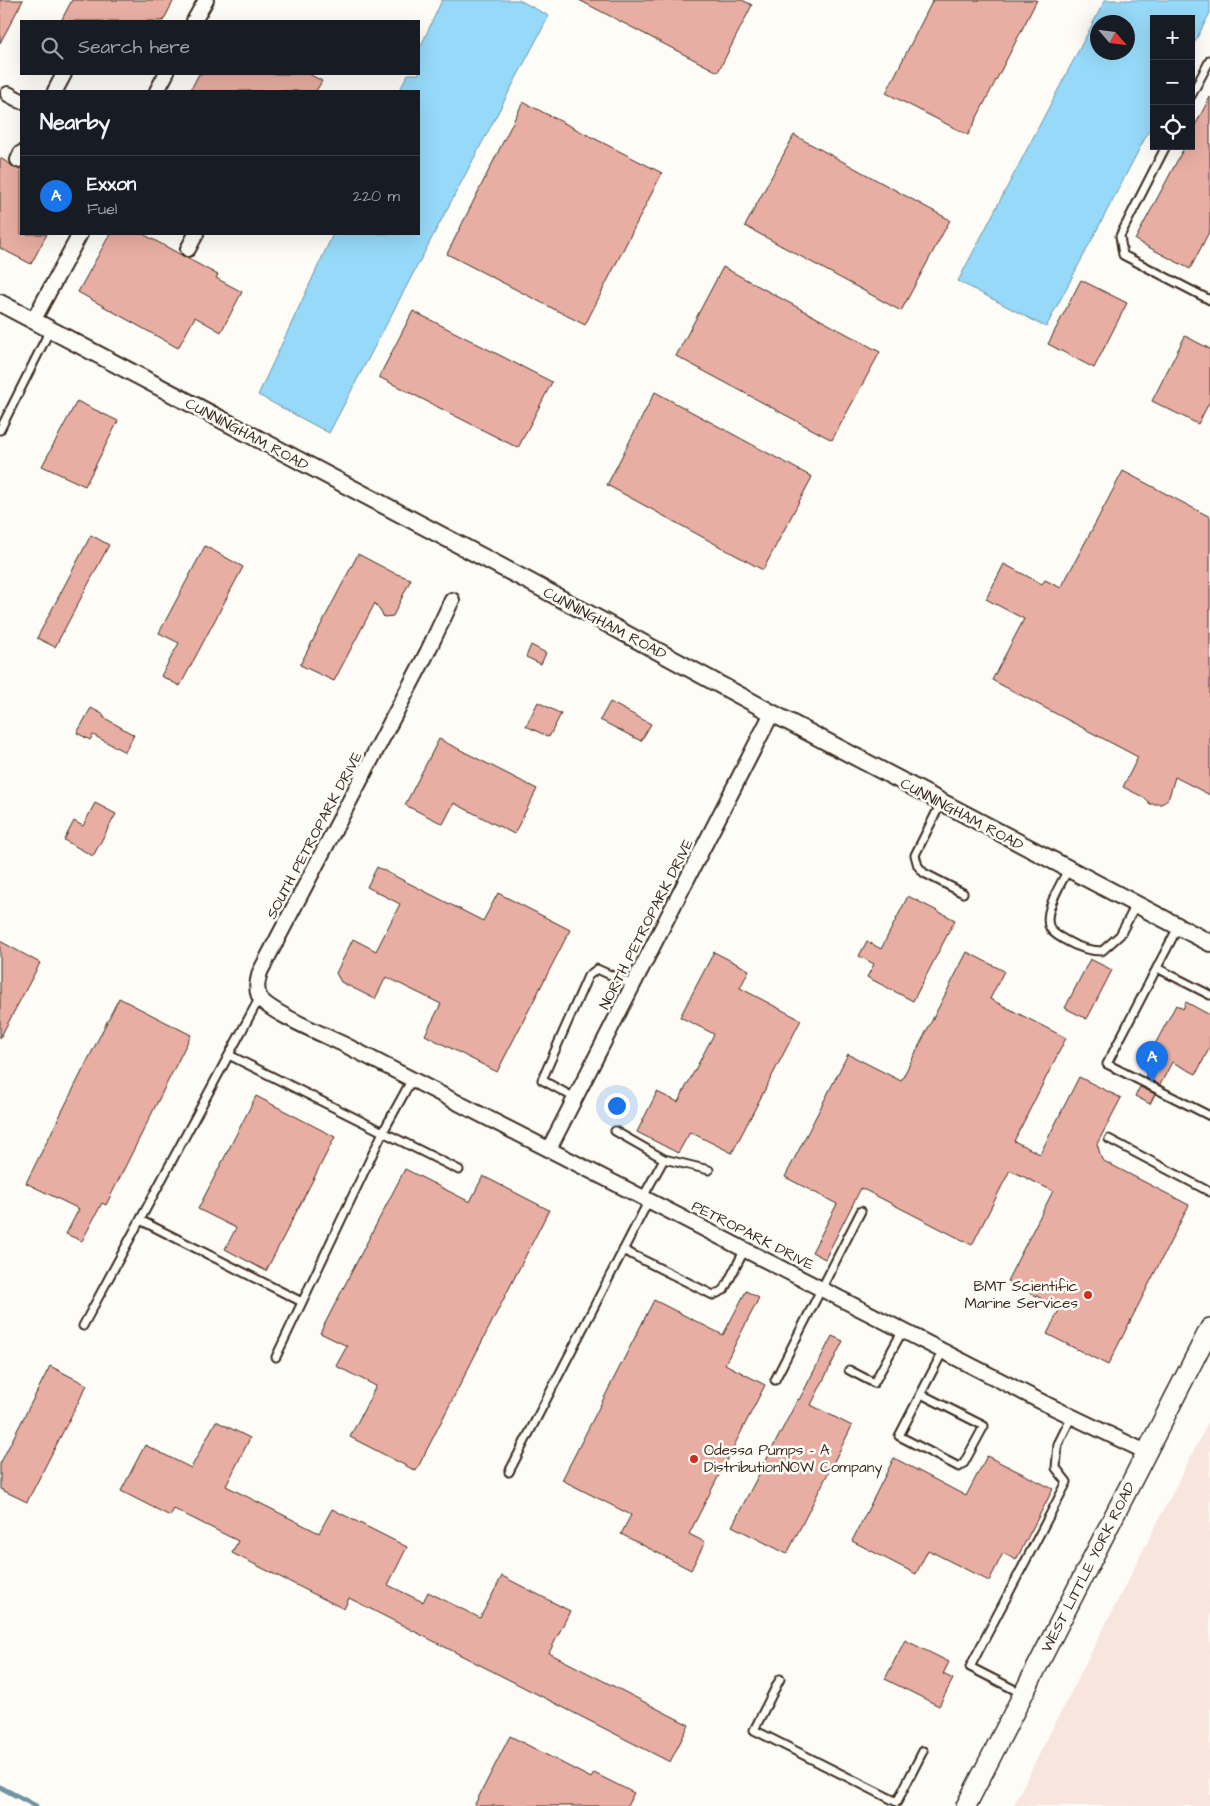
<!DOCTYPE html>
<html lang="en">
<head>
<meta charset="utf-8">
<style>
	:root { --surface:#171b24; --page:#242831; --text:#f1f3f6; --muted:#9ea1a6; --line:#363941; --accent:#1a73e8 }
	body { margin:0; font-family:"Architects Daughter",sans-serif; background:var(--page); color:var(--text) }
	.controls { position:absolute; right:15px; top:15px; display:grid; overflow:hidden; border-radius:0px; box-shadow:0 5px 20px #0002 }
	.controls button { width:45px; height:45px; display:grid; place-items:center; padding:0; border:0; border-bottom:1px solid var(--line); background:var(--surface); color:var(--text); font:25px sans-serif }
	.compass { position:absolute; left:1090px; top:15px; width:45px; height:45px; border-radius:50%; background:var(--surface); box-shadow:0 5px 20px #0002; rotate:118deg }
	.you { position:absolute; left:616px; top:1105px; width:18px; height:18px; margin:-12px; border:4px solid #fff; border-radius:50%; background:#1a73e8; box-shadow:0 0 0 8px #1a73e833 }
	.badge { display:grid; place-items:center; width:32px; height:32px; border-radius:50%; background:var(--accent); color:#fff; font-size:16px; font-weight:700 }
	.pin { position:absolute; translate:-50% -41px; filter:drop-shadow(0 1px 2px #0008) }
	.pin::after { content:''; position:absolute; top:26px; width:18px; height:15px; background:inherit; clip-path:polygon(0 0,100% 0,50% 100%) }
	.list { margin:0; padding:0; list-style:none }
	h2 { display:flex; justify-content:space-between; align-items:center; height:65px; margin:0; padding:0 20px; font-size:21px }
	h2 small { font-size:16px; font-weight:400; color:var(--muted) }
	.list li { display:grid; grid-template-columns:32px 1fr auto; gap:15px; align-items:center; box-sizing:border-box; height:80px; padding:0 20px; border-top:1px solid var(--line) }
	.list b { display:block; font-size:19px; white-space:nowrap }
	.list p { margin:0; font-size:16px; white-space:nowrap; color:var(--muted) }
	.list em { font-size:16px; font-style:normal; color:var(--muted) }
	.icon { flex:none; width:28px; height:28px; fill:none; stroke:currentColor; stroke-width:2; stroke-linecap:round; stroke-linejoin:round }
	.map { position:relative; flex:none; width:1210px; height:1806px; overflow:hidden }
	.search { position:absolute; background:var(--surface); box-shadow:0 5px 20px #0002; left:20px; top:20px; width:400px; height:55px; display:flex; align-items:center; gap:12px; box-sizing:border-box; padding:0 18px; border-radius:0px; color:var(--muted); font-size:19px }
	.panel { position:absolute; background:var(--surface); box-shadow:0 5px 20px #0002; left:20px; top:90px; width:400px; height:145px; border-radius:0px }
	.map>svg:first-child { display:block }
	.built { fill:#f7e5de }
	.water { fill:#96d9f8; stroke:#7293a1; fill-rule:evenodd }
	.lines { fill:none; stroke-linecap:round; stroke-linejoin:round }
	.stream { stroke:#7293a1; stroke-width:5 }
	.building { fill:#e8aea3; stroke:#3b2a1e }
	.service-casing { stroke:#3b2a1e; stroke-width:11 }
	.minor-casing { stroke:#3b2a1e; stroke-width:18 }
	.tertiary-casing { stroke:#3b2a1e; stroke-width:20 }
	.secondary-casing { stroke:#3b2a1e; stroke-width:22 }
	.service { stroke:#fdfcf7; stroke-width:7 }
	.minor { stroke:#fdfcf7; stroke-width:14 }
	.tertiary { stroke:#fdfcf7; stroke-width:16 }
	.secondary { stroke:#fdfcf7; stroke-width:19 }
	.poi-dot { fill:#c8321e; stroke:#fdfcf7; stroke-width:2 }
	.labels { text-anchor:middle; stroke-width:5; stroke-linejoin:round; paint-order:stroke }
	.street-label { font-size:15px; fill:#3b2a1e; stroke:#fdfcf7 }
	.poi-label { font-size:15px; fill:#3b2a1e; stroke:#fdfcf7; text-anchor:end }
</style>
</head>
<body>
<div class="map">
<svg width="1210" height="1806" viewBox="0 0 1210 1806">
	<rect width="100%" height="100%" fill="#fdfcf7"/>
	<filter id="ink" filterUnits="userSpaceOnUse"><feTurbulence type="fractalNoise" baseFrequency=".02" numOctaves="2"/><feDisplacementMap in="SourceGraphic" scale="10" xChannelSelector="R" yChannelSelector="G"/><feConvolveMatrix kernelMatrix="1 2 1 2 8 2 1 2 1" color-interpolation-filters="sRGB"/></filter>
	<g filter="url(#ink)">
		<path class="built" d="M1210,1419V1806H1013Z"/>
		<path class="water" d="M442,0H519L549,16L329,433L258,395L333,234H419V91H399L408,74H419V50Z
			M1105,0H1210V13L1191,49V19H1154V121L1046,327L958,281ZM1098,22H1128V52H1098Z"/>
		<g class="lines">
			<path class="stream" d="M0,1787L36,1806"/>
		</g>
		<path class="building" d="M0,0H23L0,43Z
			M72,0H174L163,21H61Z
			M579,0H742L752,5L718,72Z
			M933,0H1037L968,135L886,93Z
			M199,74H309L322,81L316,91H190Z
			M1210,97V230L1190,269L1135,240L1185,146H1191V133Z
			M523,102L662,173L585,325L447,254Z
			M794,135L950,220L901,311L745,226Z
			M0,158L10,164L14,168L21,169V234H47L31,264L0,248Z
			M110,234H143L218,275L216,278L242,292L221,332L195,317L178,348L78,292Z
			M723,267L880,352L832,440L676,356Z
			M1081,280L1127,303L1094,368L1048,344Z
			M413,311L552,382L518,448L379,377Z
			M1185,336L1210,349V401L1198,424L1152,401Z
			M655,392L812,477L763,570L607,485Z
			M77,401L118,421L85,486L42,466Z
			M1123,471L1210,517V795L1175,777L1169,797L1165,802L1161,804H1150L1145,798L1123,787L1138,757L992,680L1024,619L986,599L1004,564L1042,584L1045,580L1061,588Z
			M91,535L109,545L55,647L37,638Z
			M205,546L243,567L180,686L161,676L179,643L159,633Z
			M358,554L394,573L411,579L393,616L384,617L375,603L334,681L300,665Z
			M531,645L546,653L541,664L526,657Z
			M538,702L561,714L549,737L526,726Z
			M610,702L651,724L641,741L600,720Z
			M91,708L104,715L103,717L134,735L125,752L93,735L90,740L77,733Z
			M439,739L537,789L514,834L454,803L443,824L405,805Z
			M95,803L116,814L93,856L64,840L74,821L83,826Z
			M377,867L483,921L498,893L570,930L497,1072L425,1035L441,1004L386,977L375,999L341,982L336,973L353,939L376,951L400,904L367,887Z
			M908,896L955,920L913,1001L867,977L874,964L859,956L867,941L881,949Z
			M0,941L40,963L0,1038Z
			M714,952L749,970L740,988L801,1020L732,1153L690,1132L678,1153L637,1132L657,1092L678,1102L714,1034L680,1017Z
			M967,952L1004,971L990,999L1066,1038L1014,1141L1040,1154L1079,1077L1121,1098L1097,1144L1102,1160L1189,1205L1108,1365L1047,1334L1060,1308L1007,1281L1053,1191L1010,1170L972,1245L861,1188L825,1259L812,1252L837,1204L785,1177L848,1054L901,1081Z
			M1090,959L1112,970L1087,1019L1065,1008Z
			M119,998L191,1035L106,1205L102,1203L82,1241L66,1234L79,1209L26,1183Z
			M1186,1002L1210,1015V1047L1196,1074L1172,1062L1160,1085L1145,1077L1160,1049L1154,1046L1176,1005L1183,1009Z
			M1140,1087L1155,1094L1150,1104L1135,1096Z
			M256,1096L335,1137L266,1271L225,1249L236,1228L198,1209Z
			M405,1169L470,1202L483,1176L549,1210L416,1471L350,1437L376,1386L336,1366L347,1346L320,1333Z
			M746,1291L759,1298L725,1364L765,1385L689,1534L705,1542L691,1570L621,1534L631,1515L562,1480L654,1300L723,1335Z
			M832,1336L843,1341L811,1405L852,1426L787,1554L732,1526L798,1399L799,1400Z
			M50,1366L87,1385L27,1502L0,1489V1464Z
			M216,1421L250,1438L226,1486L319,1533L332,1509L407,1547L388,1585L423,1602L428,1592L480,1618L502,1576L570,1611L549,1653L689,1725L670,1762L349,1598L344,1609L232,1553L238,1541L174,1509L170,1516L121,1491L145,1445L191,1468Z
			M987,1456L1053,1489L1016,1560L1003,1553L989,1581L928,1550L916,1574L852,1541L894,1458L966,1496Z
			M905,1640L949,1662L943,1674L953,1679L939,1706L885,1679Z
			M510,1736L591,1778L594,1773L634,1793L627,1806H474Z"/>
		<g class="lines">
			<g class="service-casing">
				<path id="service" d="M1191,96L1210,60
					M1166,146L1120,236L1123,255L1210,300
					M0,430L50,330
					M941,803L915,855L918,866L924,873L963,893
					M1068,870C1061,883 1042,914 1050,928C1053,934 1060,937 1065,940C1077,947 1089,951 1102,951L1120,935L1136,905
					M1178,927L1107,1064L1210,1116
					M1157,968L1210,995
					M229,1055L459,1170
					M575,1098L542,1080L588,976L597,969L633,985
					M615,1131L664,1159L643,1197
					M1109,1139L1210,1192
					M664,1159L709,1170
					M140,1220L302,1302
					M623,1250L713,1295L724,1290L745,1249
					M83,1326L260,997
					M276,1357L383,1132L412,1079
					M849,1370L874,1383L903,1330
					M775,1380L861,1211
					M921,1394L984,1426L964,1463L959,1467L899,1436L943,1351
					M509,1472L649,1200
					M780,1679L754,1730L897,1802L923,1751
					M1021,1693L970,1667L1067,1482L1056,1468L1058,1444L1072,1416"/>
			</g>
			<g class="minor-casing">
				<path id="minor" d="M194,21L206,0
					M55,91L64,74
					M157,91L166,74
					M8,94L21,101
					M18,160L21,153
					M188,249L196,234
					M33,321L80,234
					M452,600L427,653L260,972C258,980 255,989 260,998C270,1013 327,1036 345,1045L1046,1404L1146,1452
					M549,1149L772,713"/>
			</g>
			<g class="tertiary-casing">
				<path id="tertiary" d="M0,303L530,582L772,713L1210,943"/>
			</g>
			<g class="secondary-casing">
				<path id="secondary" d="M966,1806L1210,1328"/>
			</g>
			<use href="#service" class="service"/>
			<use href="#minor" class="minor"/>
			<use href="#tertiary" class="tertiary"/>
			<use href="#secondary" class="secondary"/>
		</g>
	</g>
	<g class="poi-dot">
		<circle cx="1088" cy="1295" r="5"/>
		<circle cx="694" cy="1459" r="5"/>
	</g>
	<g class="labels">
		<g class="street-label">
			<text transform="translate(247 434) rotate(28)" y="5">CUNNINGHAM ROAD</text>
			<text transform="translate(605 623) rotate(28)" y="5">CUNNINGHAM ROAD</text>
			<text transform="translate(962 814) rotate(28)" y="5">CUNNINGHAM ROAD</text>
			<text transform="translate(314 835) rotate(-62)" y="5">SOUTH PETROPARK DRIVE</text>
			<text transform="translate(646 924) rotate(-63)" y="5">NORTH PETROPARK DRIVE</text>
			<text transform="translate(753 1235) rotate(27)" y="5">PETROPARK DRIVE</text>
			<text transform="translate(1088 1567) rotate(-63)" y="5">WEST LITTLE YORK ROAD</text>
		</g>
		<g class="poi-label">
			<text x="1078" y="1291">BMT Scientific<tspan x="1078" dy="17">Marine Services</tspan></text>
			<text x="704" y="1455" text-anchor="start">Odessa Pumps - A<tspan x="704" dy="17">DistributionNOW Company</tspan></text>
		</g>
	</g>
</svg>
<div class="controls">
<button>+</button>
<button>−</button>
<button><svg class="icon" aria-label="locate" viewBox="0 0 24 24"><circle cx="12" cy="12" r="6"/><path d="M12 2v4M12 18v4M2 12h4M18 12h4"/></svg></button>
</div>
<svg class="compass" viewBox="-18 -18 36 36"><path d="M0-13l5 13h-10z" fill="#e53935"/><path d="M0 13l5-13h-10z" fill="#9ea1a6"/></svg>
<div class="you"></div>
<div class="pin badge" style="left:1152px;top:1082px">A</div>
<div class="search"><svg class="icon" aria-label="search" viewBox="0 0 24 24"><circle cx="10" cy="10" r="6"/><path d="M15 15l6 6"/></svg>Search here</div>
<section class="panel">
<h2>Nearby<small></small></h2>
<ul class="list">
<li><span class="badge">A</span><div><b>Exxon</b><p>Fuel</p></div><em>220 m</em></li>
</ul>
</section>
</div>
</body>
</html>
